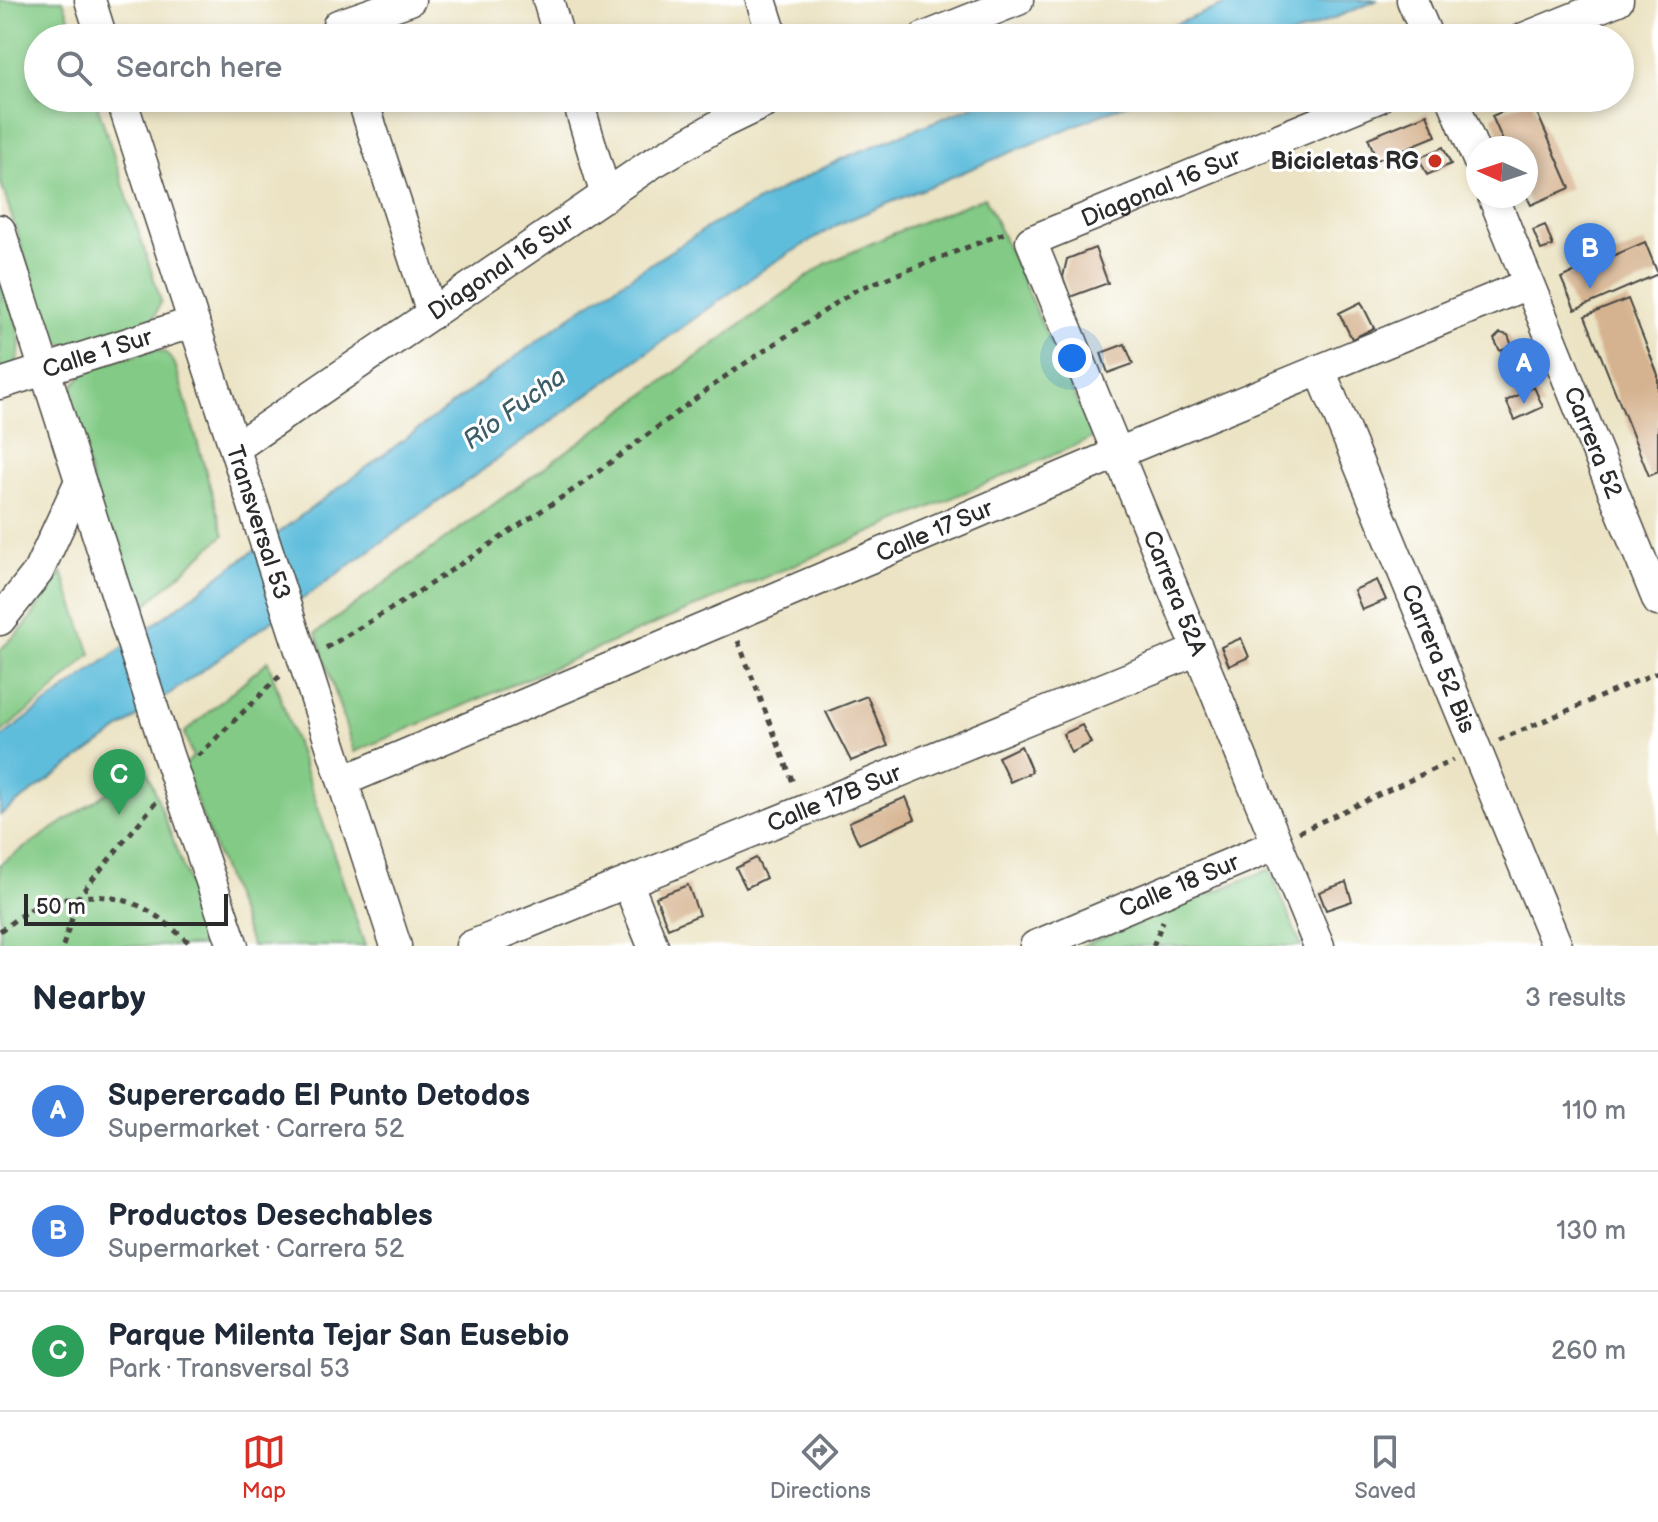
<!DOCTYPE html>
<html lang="en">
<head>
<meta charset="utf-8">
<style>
	:root { --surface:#fff; --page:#f6f6f7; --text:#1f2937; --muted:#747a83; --line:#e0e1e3; --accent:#d93025 }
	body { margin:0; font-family:"Balsamiq Sans",sans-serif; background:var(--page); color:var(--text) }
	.compass { position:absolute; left:1466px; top:136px; width:72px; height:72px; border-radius:50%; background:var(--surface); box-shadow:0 4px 12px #0003; rotate:273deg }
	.scale { position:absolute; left:24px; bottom:20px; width:204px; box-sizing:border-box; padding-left:8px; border:4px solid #2b2b2b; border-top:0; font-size:22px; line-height:28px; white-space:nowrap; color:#2b2b2b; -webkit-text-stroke:6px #fff; paint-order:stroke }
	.you { position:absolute; left:1072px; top:358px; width:28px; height:28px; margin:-20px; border:6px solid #fff; border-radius:50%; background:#1a73e8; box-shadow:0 0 0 12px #1a73e833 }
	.badge { display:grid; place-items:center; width:52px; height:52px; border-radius:50%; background:var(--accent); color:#fff; font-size:26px; font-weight:700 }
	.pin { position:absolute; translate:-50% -66px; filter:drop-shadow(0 2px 4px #0008) }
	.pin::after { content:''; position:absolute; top:42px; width:28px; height:24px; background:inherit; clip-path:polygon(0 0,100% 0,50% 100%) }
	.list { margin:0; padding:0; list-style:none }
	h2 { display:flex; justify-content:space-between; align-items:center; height:104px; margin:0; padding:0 32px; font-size:34px }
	h2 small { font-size:26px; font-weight:400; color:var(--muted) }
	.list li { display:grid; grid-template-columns:52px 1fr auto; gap:24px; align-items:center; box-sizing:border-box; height:120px; padding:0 32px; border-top:2px solid var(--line) }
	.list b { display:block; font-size:30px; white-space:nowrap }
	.list p { margin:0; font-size:26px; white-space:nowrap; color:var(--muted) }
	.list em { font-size:26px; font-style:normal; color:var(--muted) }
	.icon { flex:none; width:44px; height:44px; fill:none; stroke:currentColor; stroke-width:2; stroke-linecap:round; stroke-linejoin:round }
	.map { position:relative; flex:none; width:1658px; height:946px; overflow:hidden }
	.search { position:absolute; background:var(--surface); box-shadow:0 4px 12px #0003; left:24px; right:24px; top:24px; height:88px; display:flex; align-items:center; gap:20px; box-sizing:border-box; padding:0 28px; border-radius:44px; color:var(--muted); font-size:30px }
	.sheet { height:464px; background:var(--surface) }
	nav { display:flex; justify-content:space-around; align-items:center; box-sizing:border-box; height:112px; border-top:2px solid var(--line); background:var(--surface); font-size:22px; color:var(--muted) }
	nav a { display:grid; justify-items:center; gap:4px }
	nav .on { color:var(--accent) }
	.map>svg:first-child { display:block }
	.green { fill:#82ca85; stroke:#567a58; stroke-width:2 }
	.water { fill:#5ebddc; stroke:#447484; stroke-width:2 }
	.building { fill:#d6b390 }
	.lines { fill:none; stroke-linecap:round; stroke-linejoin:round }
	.minor-casing { stroke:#484742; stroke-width:33 }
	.path { stroke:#484742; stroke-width:5; stroke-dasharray:6 6; stroke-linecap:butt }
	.minor { stroke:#fff; stroke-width:30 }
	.poi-dot { fill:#c8321e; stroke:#fff; stroke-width:3 }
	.labels { text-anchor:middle; stroke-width:6; stroke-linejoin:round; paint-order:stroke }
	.poi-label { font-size:24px; font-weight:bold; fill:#2b2b2b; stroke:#fff; text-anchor:end }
	.street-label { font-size:24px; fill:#2b2b2b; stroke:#fff }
	.water-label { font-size:26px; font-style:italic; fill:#3d5e69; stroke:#fff }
</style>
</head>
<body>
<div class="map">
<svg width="1658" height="946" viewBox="0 0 1658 946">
	<rect width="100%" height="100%" fill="#fff"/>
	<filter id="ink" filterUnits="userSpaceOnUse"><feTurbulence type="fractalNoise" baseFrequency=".0125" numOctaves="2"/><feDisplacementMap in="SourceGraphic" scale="16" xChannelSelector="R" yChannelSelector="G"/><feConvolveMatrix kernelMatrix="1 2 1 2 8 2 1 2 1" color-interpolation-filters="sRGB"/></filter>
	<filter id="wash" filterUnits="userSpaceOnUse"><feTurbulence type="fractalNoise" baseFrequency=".006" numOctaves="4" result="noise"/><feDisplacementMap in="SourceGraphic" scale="32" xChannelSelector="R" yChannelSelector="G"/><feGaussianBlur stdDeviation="1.8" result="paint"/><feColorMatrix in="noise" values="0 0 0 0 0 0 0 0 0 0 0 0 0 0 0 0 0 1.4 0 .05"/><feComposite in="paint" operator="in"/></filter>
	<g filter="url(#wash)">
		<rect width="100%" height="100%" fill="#ebe3c3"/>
		<path class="green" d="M0,0H63L76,38H38V98H95L161,301L155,316L140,329L80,346L61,344L50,335L0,180Z
			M985,197L1093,438L354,752L316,633L825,264L906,228Z
			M0,273C7,294 28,341 16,362C12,367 6,369 0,373Z
			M155,350L166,353L175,364L224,535L141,609L129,575L120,583L69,399C72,365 127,359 155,350Z
			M62,572L91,654L45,698L0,733V650L25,626Z
			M268,661L365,946H252L183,766L193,757L184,733Z
			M146,767L212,946H0V864Z
			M1270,869L1301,946H1081Z"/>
		<path class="water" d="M1236,0H1378L1286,38H1141Z
			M993,98H1141L839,224L768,266L0,815V738L585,306L711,225L841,159Z"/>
		<g id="blocks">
			<path class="building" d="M1531,99L1570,188L1531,205L1526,195V148H1506L1492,116Z
				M1427,114L1436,136L1377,160L1368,138Z
				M1443,147L1451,164L1427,175L1419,158Z
				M1545,225L1553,246L1541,250L1533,230Z
				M1645,242L1658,274L1575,310L1561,278Z
				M1095,248L1108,283L1070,297L1063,277L1067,259Z
				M1628,299L1658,375V472L1649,476L1585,316Z
				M1361,302L1374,328L1352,339L1339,313Z
				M1500,333L1508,335L1512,346L1500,351L1494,339Z
				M1125,344L1133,364L1108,373L1101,353Z
				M1534,387L1543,407L1515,420L1506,401Z
				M1377,580L1386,600L1362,610L1354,590Z
				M1241,638L1249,657L1229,666L1221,647Z
				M867,696L888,746L851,761L826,712Z
				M1082,725L1091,743L1071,753L1063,734Z
				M1021,746L1032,772L1010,782L998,757Z
				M906,797L915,819L859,844L849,822Z
				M756,858L766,878L746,888L736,868Z
				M1346,882L1352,901L1326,910L1319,892Z
				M688,885L699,915L668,928L656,897Z"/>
		</g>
	</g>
	<g filter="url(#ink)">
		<use href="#blocks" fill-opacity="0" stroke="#484742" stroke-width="2"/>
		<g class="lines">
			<g class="minor-casing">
				<g id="minor">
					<path d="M90,0L102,38"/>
					<path d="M548,0L559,38"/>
					<path d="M761,0L773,38"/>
					<path d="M1412,0L1428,38"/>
					<path d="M338,25L410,0"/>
					<path d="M923,38L1018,0"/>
					<path d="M1524,38L1618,0"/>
					<path id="s1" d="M121,98L396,946"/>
					<path d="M362,98L432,314"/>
					<path d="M577,98L606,196"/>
					<path d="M1452,98L1478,160"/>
					<path id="s2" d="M1493,196L1658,601"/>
					<path d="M0,230L168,755L233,946"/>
					<path id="s3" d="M1320,370L1557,946"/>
					<path id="s4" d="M0,384L194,322"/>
					<path id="s5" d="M235,448L651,164L724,122L774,98"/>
					<path d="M0,620L38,572L80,481"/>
					<path id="s6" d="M343,781L1118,453L1528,284"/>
					<path d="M628,884L653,946"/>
					<path id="s7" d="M471,946L1198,650"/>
					<path id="s8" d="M1035,946L1277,844"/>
					<path id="s9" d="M1319,946L1031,241L1378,98"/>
				</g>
			</g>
			<path class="path" d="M1477,38L1497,30
				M738,641L794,785
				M326,648L412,596L579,486L723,378L856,290L1007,232
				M1499,740L1658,672
				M198,756L280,676
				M1299,832L1453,760
				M0,931C10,924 21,914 32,909C63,895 104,891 137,905C157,913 176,932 193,946
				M63,946L79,896L157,801
				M1153,946L1163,921"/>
			<use href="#minor" class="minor"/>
		</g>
	</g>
	<circle class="poi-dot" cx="1435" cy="161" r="8"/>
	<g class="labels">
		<g class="poi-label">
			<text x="1419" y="169">Bicicletas RG</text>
		</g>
		<g class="street-label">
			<text dy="8" stroke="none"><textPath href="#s9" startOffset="902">Diagonal 16 Sur</textPath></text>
			<text dy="8" stroke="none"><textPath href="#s5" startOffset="322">Diagonal 16 Sur</textPath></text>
			<text dy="8" stroke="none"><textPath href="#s4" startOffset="102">Calle 1 Sur</textPath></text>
			<text dy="8" stroke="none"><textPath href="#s2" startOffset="266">Carrera 52</textPath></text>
			<text dy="8" stroke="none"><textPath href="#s1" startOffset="446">Transversal 53</textPath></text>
			<text dy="8" stroke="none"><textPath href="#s6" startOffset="642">Calle 17 Sur</textPath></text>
			<text transform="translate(1175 593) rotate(68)" y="8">Carrera 52A</text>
			<text dy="8" stroke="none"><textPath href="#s3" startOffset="312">Carrera 52 Bis</textPath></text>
			<text dy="8" stroke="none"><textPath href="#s7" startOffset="392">Calle 17B Sur</textPath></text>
			<text dy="8" stroke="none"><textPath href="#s8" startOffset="156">Calle 18 Sur</textPath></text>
		</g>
		<g class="water-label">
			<text transform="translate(514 408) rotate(-36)" y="9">Río Fucha</text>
		</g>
	</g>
</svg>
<svg class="compass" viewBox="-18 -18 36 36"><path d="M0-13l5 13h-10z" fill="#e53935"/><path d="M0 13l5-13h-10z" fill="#747a83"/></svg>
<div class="scale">50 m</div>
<div class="you"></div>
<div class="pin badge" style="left:1524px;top:404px;background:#3f7fe0">A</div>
<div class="pin badge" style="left:1590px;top:289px;background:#3f7fe0">B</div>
<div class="pin badge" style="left:119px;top:815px;background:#2e9e5b">C</div>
<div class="search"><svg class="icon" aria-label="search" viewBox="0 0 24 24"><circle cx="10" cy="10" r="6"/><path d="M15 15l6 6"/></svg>Search here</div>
</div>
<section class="sheet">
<h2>Nearby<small>3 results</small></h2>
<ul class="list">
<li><span class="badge" style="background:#3f7fe0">A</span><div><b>Superercado El Punto Detodos</b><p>Supermarket · Carrera 52</p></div><em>110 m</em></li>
<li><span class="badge" style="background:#3f7fe0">B</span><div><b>Productos Desechables</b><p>Supermarket · Carrera 52</p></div><em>130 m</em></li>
<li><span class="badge" style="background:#2e9e5b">C</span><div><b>Parque Milenta Tejar San Eusebio</b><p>Park · Transversal 53</p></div><em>260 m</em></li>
</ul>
</section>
<nav>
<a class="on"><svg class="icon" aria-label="map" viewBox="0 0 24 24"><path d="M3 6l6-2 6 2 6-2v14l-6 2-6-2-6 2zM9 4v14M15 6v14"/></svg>Map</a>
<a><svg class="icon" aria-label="directions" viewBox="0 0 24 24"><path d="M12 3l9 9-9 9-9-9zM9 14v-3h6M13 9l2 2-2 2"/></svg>Directions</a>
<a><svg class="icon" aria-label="saved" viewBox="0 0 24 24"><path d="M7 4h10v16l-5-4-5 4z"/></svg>Saved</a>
</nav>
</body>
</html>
